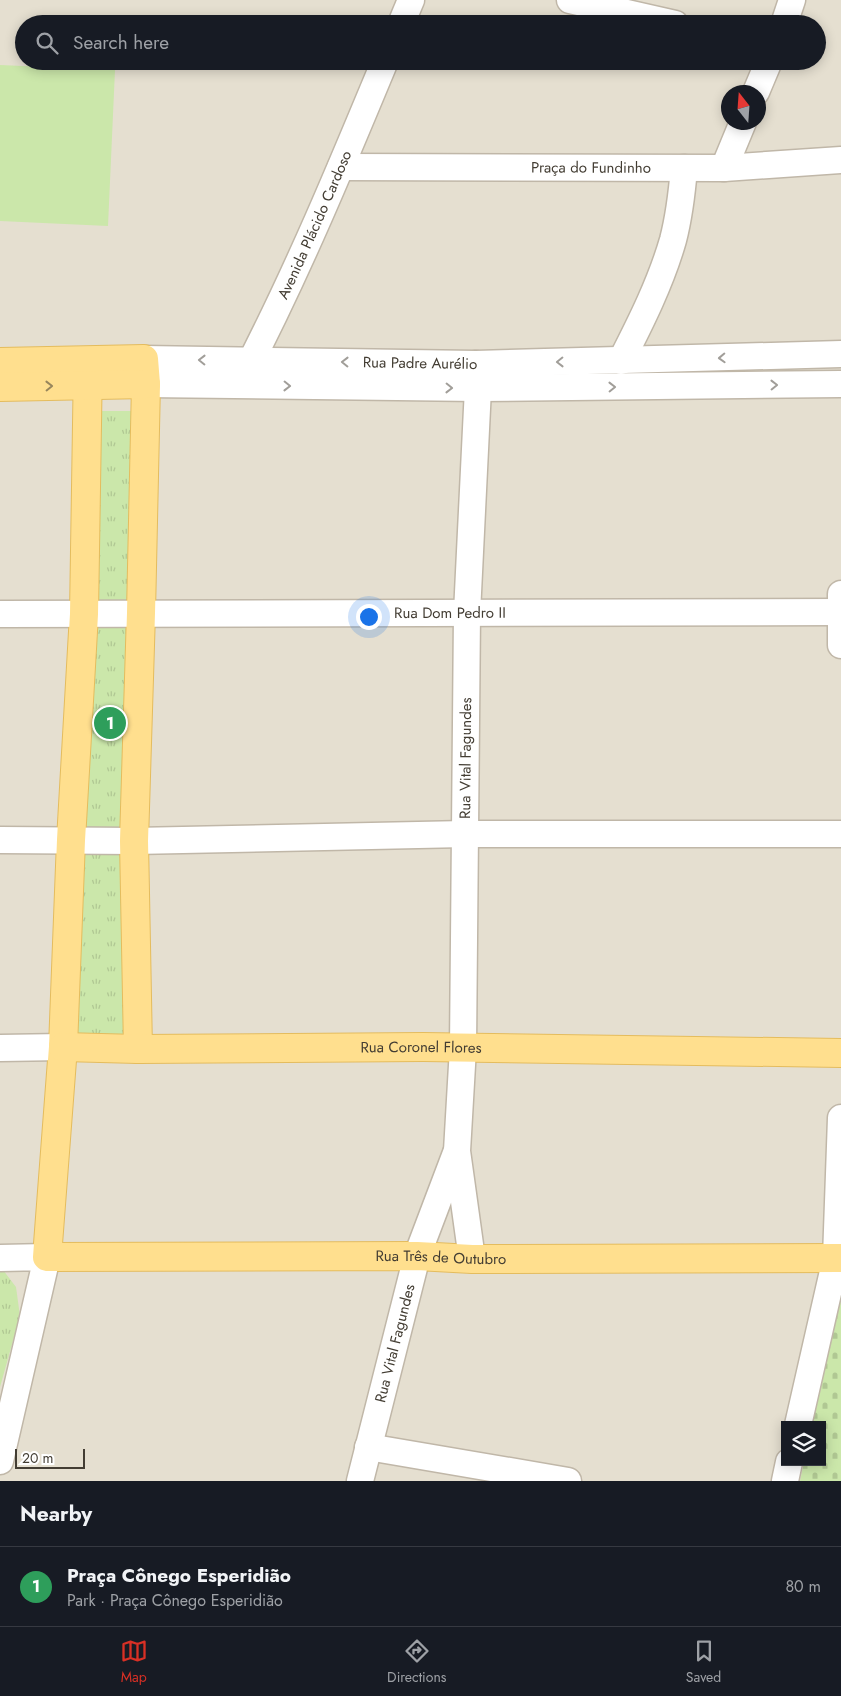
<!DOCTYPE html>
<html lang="en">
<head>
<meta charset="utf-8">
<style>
	:root { --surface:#171b24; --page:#20242c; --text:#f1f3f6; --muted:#9ea1a6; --line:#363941; --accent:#d93025 }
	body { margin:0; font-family:Jost,sans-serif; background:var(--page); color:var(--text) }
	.controls { position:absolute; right:15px; bottom:15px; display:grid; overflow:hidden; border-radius:0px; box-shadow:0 2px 12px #0003 }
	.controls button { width:45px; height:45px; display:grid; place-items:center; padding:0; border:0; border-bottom:1px solid var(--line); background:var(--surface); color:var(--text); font:25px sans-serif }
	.compass { position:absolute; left:721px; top:85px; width:45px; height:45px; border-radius:50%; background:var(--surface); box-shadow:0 2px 12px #0003; rotate:343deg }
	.scale { position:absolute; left:15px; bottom:12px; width:70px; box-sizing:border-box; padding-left:5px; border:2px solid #433d33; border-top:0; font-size:14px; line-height:18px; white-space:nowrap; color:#433d33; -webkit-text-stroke:4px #fff; paint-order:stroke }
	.you { position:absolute; left:368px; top:616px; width:18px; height:18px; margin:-12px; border:4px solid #fff; border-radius:50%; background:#1a73e8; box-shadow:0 0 0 8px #1a73e833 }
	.badge { display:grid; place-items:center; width:32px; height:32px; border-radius:50%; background:var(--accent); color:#fff; font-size:16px; font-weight:700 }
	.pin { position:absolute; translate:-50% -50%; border:2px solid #fff; box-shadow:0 1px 5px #0006 }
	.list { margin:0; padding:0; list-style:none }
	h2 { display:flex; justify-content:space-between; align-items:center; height:65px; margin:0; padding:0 20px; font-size:21px }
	h2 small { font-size:16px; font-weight:400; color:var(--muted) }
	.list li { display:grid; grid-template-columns:32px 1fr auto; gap:15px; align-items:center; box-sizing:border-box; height:80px; padding:0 20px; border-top:1px solid var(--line) }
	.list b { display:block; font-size:19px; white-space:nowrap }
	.list p { margin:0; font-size:16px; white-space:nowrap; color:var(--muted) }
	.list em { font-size:16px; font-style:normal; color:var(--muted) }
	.icon { flex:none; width:28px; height:28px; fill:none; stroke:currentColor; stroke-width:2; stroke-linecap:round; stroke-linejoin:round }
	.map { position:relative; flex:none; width:841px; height:1481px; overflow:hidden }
	.search { position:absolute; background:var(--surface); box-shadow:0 2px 12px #0003; left:15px; right:15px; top:15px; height:55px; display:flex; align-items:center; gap:12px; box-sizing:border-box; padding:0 18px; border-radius:28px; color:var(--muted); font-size:19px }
	.sheet { height:145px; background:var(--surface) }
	nav { display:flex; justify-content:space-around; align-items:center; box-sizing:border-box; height:70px; border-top:1px solid var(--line); background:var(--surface); font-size:14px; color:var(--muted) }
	nav a { display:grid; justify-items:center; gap:2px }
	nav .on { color:var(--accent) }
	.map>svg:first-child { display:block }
	.residential { fill:#e5dfd0; fill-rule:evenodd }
	.grass { fill:url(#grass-tufts) }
	.cemetery { fill:url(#cemetery-stones) }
	.pitch { fill:#cbe7aa }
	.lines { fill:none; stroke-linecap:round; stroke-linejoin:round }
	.minor-casing { stroke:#c0b7a8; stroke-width:29 }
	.major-casing { stroke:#e4bc5e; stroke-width:30 }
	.minor { stroke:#fff; stroke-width:26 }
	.major { stroke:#ffdf8e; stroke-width:28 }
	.oneway { stroke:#a19e99 }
	.oneway2 { stroke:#98865c }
	.labels { text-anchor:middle; stroke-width:4.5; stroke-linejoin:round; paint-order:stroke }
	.street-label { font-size:15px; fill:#433d33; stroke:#fff }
</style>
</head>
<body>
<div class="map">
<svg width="841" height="1481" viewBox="0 0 841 1481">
	<defs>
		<pattern id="grass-tufts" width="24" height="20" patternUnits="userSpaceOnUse" patternTransform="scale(1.25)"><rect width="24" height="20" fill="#cbe7aa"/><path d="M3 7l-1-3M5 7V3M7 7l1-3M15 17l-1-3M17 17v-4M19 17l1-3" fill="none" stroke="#b0c793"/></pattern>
		<pattern id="cemetery-stones" width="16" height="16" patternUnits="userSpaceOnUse" patternTransform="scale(1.25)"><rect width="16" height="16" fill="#cbe7aa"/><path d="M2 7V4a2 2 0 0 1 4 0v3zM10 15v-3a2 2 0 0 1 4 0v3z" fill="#b0c793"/></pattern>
	</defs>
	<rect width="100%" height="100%" fill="#f1ede2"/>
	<path class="residential" d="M0,0H841V1481H0ZM24,24H817V61H24ZM728,92H758V122H728ZM785,1425H822V1462H785Z"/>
	<path class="grass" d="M97,411H144L143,1038L75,1039L80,828L98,630Z
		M0,1266L16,1287L20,1316L0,1387Z"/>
	<path class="cemetery" d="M841,1257V1481H800L804,1462H822V1425H810Z"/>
	<path class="pitch" d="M0,65L115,70L108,226L0,221Z"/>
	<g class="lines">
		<g class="minor-casing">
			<g id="minor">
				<path d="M570,0L675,24"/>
				<path d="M401,24L411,0"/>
				<path d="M784,24L792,0"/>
				<path d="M756,92L769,61"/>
				<path id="s1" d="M341,167L724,168L841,160"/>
				<path d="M724,168L743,122"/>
				<path id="s2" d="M144,359L476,364L841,354"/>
				<path d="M621,361C641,322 661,282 673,240C679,217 682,192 684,168"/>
				<path id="s3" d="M244,375C297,273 341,167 385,61"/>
				<path d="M146,384L478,388L841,384"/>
				<path d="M841,594V645"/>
				<path id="s4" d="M0,614L841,612"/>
				<path d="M0,840L134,841L465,834H841"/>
				<path d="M0,1048L63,1047"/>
				<path d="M0,1258L47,1257L0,1461"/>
				<path id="s5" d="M472,1259L457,1151L463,1048L467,613L478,388L476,364"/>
				<path d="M798,1425L836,1258L841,1118"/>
				<path d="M368,1447L568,1481"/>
				<path id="s6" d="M360,1481L417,1256L456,1153"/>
				<path d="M785,1481L789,1462"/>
			</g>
		</g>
		<g class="major-casing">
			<g id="major">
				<path id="s7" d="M88,361L84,614L71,840L63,1047L47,1257L417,1256L472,1259L841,1258"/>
				<path d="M0,362L144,359L146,384L141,613L134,841L138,1049"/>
				<path d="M0,387L146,384"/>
				<path id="s8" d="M63,1047L138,1049L423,1047L841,1053"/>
			</g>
		</g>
		<use href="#minor" class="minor"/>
		<use href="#major" class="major"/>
	</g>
	<defs><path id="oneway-chevron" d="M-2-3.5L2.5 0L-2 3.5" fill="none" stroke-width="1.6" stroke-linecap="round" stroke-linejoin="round" transform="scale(1.25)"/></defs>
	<g class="oneway">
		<use href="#oneway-chevron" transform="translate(722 358) rotate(178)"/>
		<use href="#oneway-chevron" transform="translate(202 360) rotate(-179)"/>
		<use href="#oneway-chevron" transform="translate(345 362) rotate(-179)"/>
		<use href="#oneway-chevron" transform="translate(560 362) rotate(179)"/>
		<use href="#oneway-chevron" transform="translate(774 385) rotate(-1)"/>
		<use href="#oneway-chevron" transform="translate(287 386) rotate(1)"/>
		<use href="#oneway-chevron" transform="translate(612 387) rotate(-1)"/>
		<use href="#oneway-chevron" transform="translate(449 388) rotate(1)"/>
	</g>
	<use class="oneway2" href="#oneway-chevron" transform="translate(49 386) rotate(-1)"/>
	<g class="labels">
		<g class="street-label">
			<text dy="5" stroke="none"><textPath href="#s1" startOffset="250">Praça do Fundinho</textPath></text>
			<text dy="5" stroke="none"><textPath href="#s3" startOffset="166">Avenida Plácido Cardoso</textPath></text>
			<text dy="5" stroke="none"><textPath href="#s2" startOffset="276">Rua Padre Aurélio</textPath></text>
			<text dy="5" stroke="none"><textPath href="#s4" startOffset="450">Rua Dom Pedro II</textPath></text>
			<text dy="5" stroke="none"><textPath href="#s5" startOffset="502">Rua Vital Fagundes</textPath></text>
			<text dy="5" stroke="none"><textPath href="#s8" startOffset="358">Rua Coronel Flores</textPath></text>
			<text dy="5" stroke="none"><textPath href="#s7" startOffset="1291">Rua Três de Outubro</textPath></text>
			<text dy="5" stroke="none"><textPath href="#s6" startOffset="142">Rua Vital Fagundes</textPath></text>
		</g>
	</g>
</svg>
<div class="controls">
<button><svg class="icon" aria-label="layers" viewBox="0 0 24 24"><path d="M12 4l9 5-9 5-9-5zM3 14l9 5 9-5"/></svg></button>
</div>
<svg class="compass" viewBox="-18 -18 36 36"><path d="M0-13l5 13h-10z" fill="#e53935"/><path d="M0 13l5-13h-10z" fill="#9ea1a6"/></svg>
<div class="scale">20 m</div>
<div class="you"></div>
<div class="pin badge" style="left:110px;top:723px;background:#2e9e5b">1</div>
<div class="search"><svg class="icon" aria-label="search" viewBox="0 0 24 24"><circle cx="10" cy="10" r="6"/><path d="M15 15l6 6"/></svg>Search here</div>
</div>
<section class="sheet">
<h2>Nearby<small></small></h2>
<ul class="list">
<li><span class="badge" style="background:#2e9e5b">1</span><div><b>Praça Cônego Esperidião</b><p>Park · Praça Cônego Esperidião</p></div><em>80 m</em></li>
</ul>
</section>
<nav>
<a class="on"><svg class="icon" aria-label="map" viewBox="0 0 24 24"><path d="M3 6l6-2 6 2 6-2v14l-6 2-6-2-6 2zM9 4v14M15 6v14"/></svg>Map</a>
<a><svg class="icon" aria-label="directions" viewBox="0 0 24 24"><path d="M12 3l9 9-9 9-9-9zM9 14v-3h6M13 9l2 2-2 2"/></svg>Directions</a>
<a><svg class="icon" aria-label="saved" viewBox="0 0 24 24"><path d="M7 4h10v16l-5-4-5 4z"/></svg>Saved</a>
</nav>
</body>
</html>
